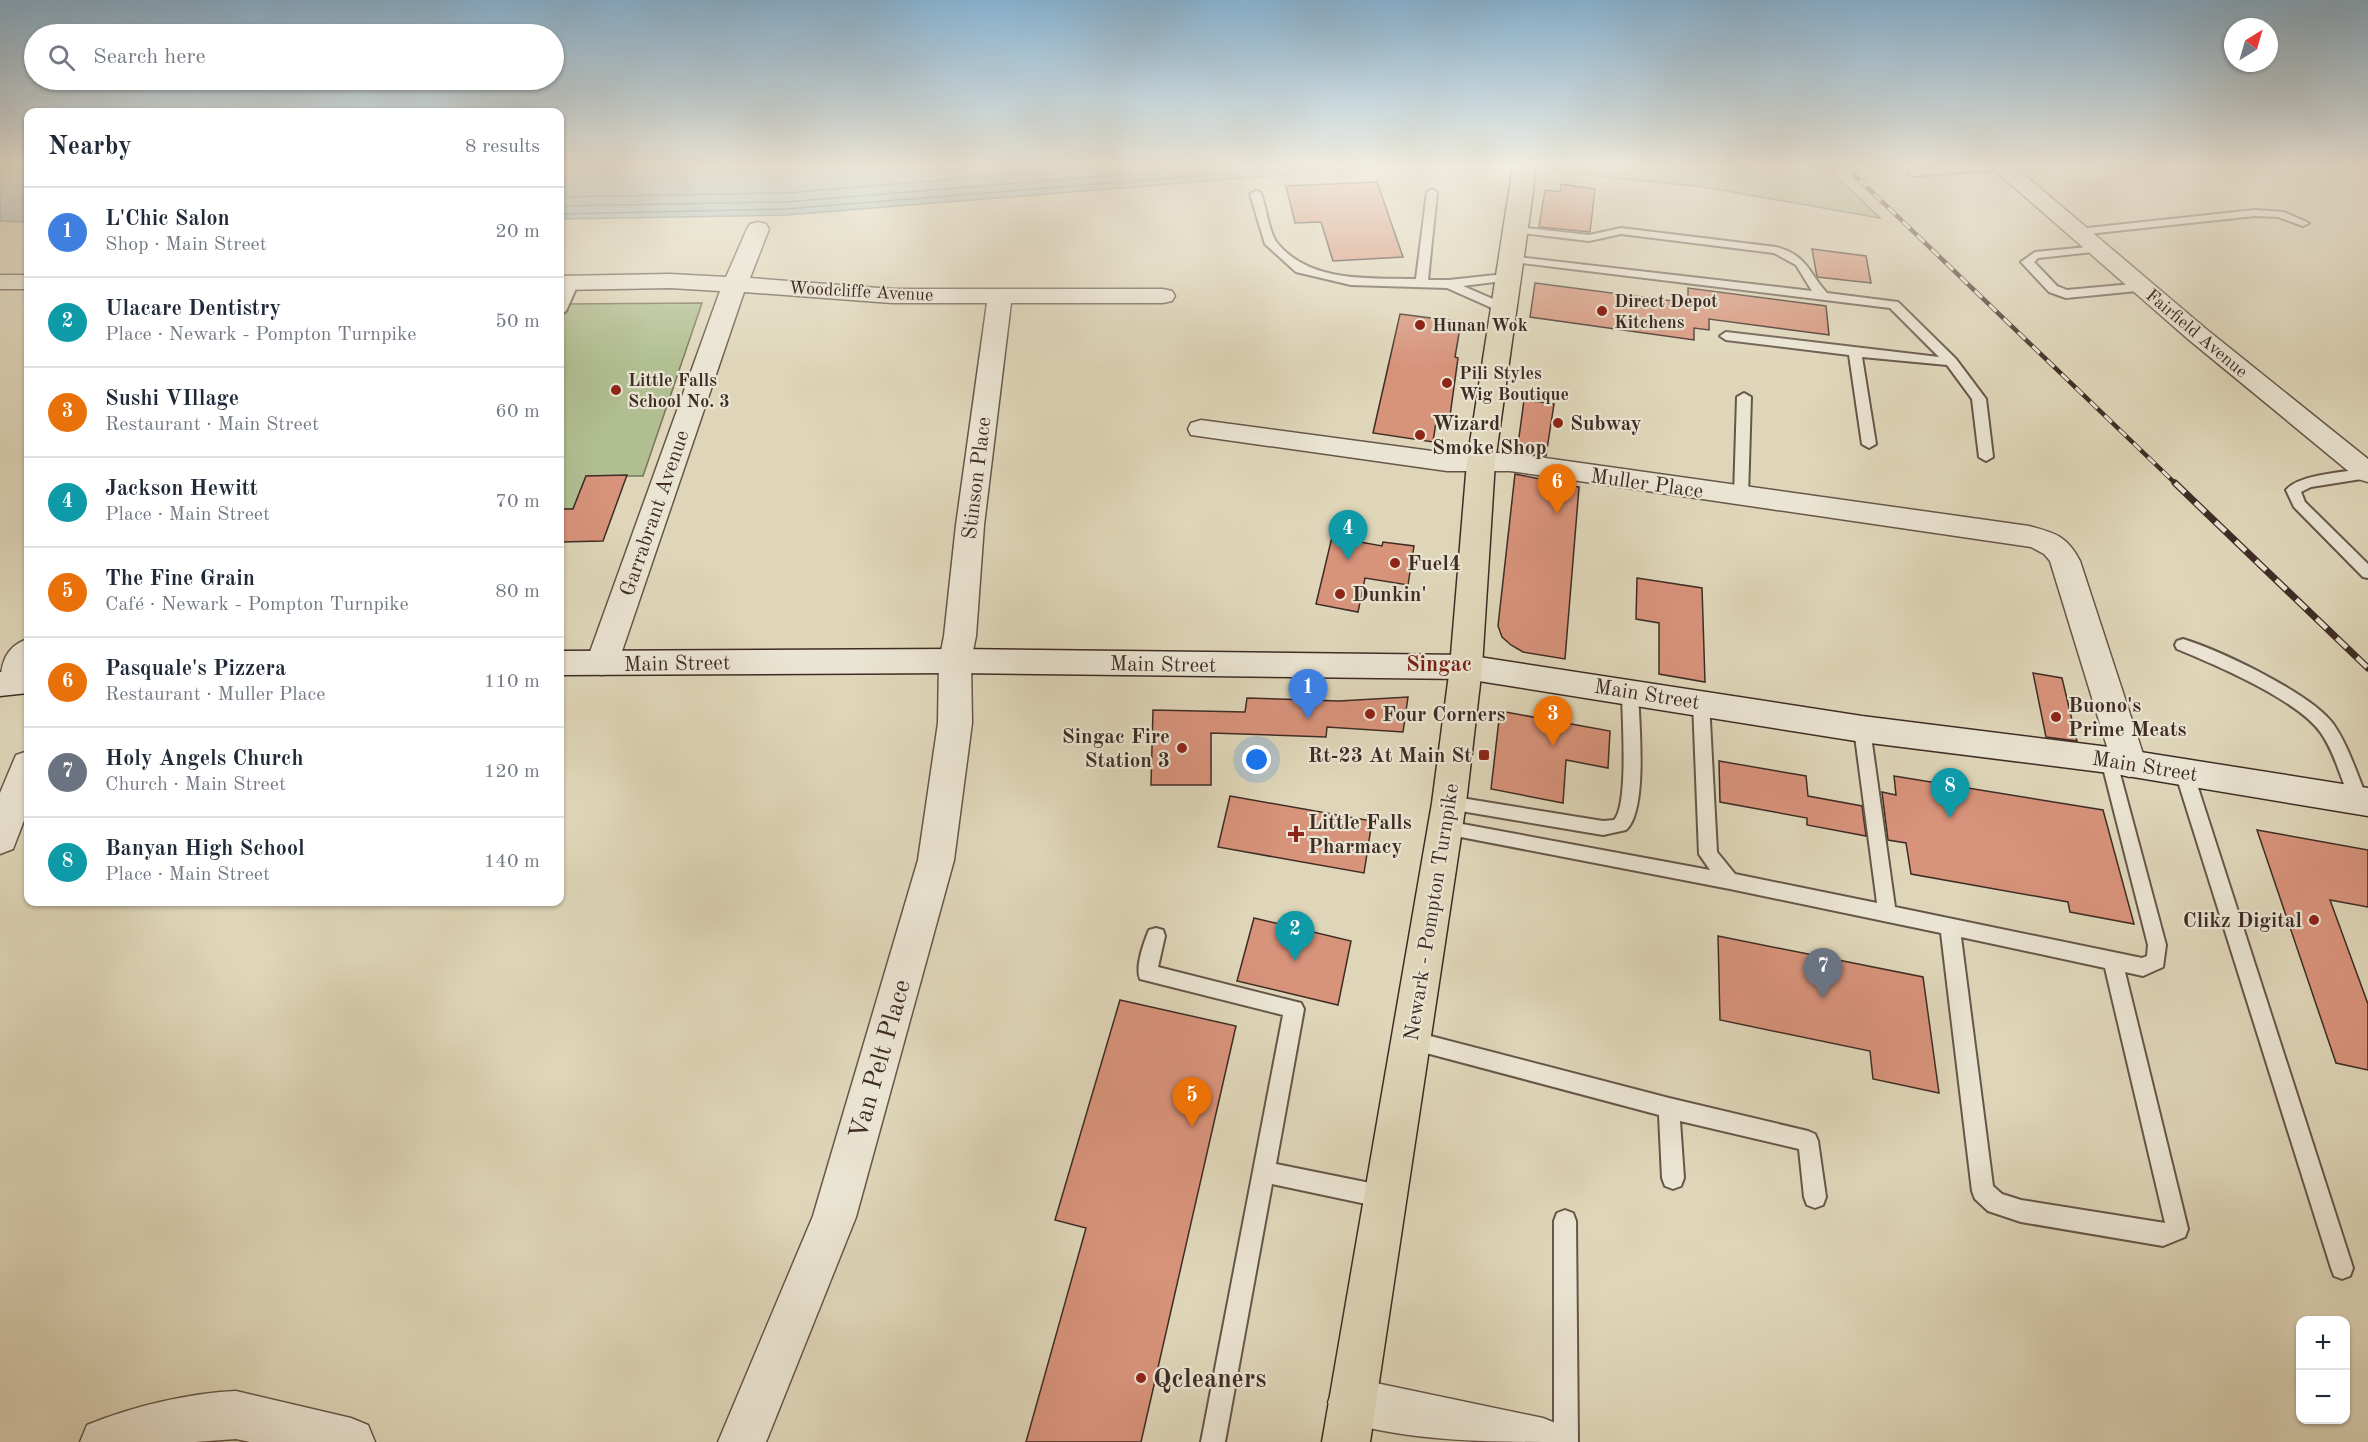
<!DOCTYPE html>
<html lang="en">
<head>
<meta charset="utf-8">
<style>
	:root { --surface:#fff; --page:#f2f2f3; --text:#1f2937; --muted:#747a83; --line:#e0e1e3; --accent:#8f2418 }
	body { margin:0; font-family:"Old Standard TT",serif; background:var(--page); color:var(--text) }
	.controls { position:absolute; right:18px; bottom:18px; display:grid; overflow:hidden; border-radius:12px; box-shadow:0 2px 4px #0004 }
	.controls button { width:54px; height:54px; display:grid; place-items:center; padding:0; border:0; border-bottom:2px solid var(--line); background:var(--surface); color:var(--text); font:30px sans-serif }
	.compass { position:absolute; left:2224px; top:18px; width:54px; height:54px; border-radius:50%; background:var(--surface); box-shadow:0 2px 4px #0004; rotate:37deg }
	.you { position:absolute; left:1257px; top:760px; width:21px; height:21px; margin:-15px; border:4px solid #fff; border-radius:50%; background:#1a73e8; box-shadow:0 0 0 9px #1a73e833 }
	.badge { display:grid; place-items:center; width:39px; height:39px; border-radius:50%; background:var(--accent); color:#fff; font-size:20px; font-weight:700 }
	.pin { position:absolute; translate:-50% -50px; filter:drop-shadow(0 2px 3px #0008) }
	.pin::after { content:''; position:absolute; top:32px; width:21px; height:18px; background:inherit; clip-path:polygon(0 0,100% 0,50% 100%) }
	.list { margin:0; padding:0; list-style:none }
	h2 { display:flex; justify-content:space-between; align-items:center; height:78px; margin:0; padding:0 24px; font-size:26px }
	h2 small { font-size:20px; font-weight:400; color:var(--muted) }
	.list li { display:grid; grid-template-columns:39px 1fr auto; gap:18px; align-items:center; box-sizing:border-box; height:90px; padding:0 24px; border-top:2px solid var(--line) }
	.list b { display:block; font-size:22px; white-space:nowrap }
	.list p { margin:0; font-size:20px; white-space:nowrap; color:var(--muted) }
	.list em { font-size:20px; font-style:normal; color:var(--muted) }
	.icon { flex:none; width:33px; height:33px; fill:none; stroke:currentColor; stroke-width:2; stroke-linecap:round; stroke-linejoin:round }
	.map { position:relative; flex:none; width:2368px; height:1442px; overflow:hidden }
	.search { position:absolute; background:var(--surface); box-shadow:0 2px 4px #0004; left:24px; top:24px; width:540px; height:66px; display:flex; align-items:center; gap:15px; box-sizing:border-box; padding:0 21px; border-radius:33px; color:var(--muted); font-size:22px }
	.panel { position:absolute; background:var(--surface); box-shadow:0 2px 4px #0004; left:24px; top:108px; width:540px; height:798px; border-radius:12px }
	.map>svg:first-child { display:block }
	.green { fill:#b0be91; stroke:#77755b; stroke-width:1.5 }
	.water { fill:#98b6ba; stroke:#747f7e; stroke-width:1.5 }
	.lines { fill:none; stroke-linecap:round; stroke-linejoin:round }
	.shore { stroke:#6b7170; stroke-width:1.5 }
	.building { fill:#d8937b; stroke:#3e2c25; stroke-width:1.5 }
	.lane-casing { stroke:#66564a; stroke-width:4 }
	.street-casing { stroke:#66564a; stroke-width:3 }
	.secondary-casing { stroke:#3e2c25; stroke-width:3 }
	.primary-casing { stroke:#3e2c25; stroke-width:3 }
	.lane { fill:#eae4d2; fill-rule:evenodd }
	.street { fill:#eae4d2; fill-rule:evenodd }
	.secondary { fill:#eae4d2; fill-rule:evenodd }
	.primary { fill:#dfd6b9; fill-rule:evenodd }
	.rail-far1-casing { stroke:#3e2c25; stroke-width:4.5 }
	.rail-casing { stroke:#3e2c25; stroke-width:7 }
	.rail-far1 { stroke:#eae4d2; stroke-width:3; stroke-dasharray:10; stroke-linecap:butt }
	.rail { stroke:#eae4d2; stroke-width:4.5; stroke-dasharray:14; stroke-linecap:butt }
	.poi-dot { fill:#8f2418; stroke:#eae4d2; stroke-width:2 }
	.labels { text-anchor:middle; stroke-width:4.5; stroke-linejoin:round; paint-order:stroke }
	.far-street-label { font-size:18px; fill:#3e2c25; stroke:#eae4d2 }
	.far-poi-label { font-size:18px; font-weight:bold; fill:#3e2c25; stroke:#eae4d2; text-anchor:start }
	.poi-label { font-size:21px; font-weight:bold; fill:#3e2c25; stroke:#eae4d2; text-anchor:start }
	.street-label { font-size:21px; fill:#3e2c25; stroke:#eae4d2 }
	.neighbourhood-label { font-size:22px; font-weight:bold; fill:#7a1f14; stroke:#eae4d2 }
	.near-street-label { font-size:26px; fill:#3e2c25; stroke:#eae4d2 }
	.near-poi-label { font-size:26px; font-weight:bold; fill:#3e2c25; stroke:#eae4d2; text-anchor:start }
</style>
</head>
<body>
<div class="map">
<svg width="2368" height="1442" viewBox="0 0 2368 1442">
	<rect width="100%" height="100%" fill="#dfd6b9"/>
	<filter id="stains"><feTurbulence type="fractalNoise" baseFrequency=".00333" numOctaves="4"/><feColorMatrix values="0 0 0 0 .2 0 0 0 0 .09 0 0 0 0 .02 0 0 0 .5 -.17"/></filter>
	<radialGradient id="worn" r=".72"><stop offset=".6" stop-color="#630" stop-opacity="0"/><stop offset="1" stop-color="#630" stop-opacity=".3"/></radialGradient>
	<path class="green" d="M1585,166H1826L1880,218L1704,187L1589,175Z
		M702,303L643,476H586L573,509H560V304Z"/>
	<path class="water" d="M0,166H28V222L0,221Z
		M560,166H1394L786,215L560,219Z"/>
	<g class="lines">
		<path class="shore" d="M560,197L785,193L1118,166
			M560,206L785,202L1228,166
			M560,214L786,209L1321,166"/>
	</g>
	<path class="building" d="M1377,182L1403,257L1333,261L1321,222L1295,223L1286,186Z
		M1561,184L1595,189L1590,232L1539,227L1545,190L1560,192Z
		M1812,249L1866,256L1871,283L1817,277Z
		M1535,283L1688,303V288L1826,306L1829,335L1709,319V330L1694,328V340L1530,317Z
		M1400,314L1461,322L1455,357L1458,358L1449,423L1436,422L1433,442L1373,433Z
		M1524,400L1554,404L1546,456L1517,452Z
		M1515,474L1579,487L1565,659L1523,652L1511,645L1502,637L1498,626Z
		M627,475L603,541L560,542V509H573L586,476Z
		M1332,537L1382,546L1383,542L1414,546L1408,585L1365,578L1358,612L1316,604Z
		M1637,578L1702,588L1705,682L1659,674V623L1636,619Z
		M2033,673L2062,678L2077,741L2046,737Z
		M1408,697L1403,732L1327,727L1326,737L1211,733V785H1151L1153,710L1245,712L1247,698L1339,701Z
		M1500,711L1610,731L1608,768L1566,760L1563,803L1491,789Z
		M1719,761L1806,776L1808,796L1862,806L1866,836L1807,825V818L1720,802Z
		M1894,776L2103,810L2134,924L2070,912L2068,902L1911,874L1906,843L1888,840L1882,792L1896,795Z
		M1230,796L1372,821L1364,873L1218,847Z
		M2257,830L2368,850V907L2330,900L2368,1004V1070L2336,1063Z
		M1254,918L1351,941L1338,1005L1237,981Z
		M1718,936L1923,977L1939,1093L1873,1079L1870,1051L1720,1020Z
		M1120,1000L1236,1026L1141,1442H1026L1086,1228L1055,1220Z"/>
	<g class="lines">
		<g class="lane-casing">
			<path id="lane" d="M1963,166H2006L2001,169L1913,176L1908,173L1913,170Z
				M1432,189L1437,192L1428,280H1449L1514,273V279L1510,280L1463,286L1509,306V312H1501L1447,288L1351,285L1296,272L1265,244L1250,194L1256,191L1260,192C1267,206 1268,233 1278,244C1311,283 1370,278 1416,279L1427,192Z
				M2255,210L2284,212L2309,223L2303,226L2278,217L2255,216L2078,235L2072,232L2078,229Z
				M1517,227L1589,235L1621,228L1776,247C1807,255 1808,272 1827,293L1898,302L1956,359L1986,399L1993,457L1986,461L1979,457L1972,399L1947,365L1862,357L1876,444L1869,448L1862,444L1849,355L1726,340L1720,336L1726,332L1939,357L1890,308L1513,262L1509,260V256L1812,291L1796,265L1774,253L1621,234L1589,241L1513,232L1511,230Z
				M2098,246L2104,249L2102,251L2038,258L2034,262L2057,286L2067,290L2143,283L2147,284V290L2066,298L2049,292L2021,262L2035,252Z
				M573,278L579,282L566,311L560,315C560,303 560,283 573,278Z
				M1744,393L1751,397L1748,496L1741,501L1734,496L1737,397Z
				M2368,468V478L2311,487L2301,492L2305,502L2368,564V578L2363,577L2294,507L2286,490C2298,474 2348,472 2368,468Z
				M2183,639C2219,650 2313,694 2334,725C2349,747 2357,775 2368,800L2365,805L2359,807L2353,805C2341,782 2336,754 2321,733C2298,700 2216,665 2177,649L2175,645L2177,641Z
				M1630,685L1636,687L1638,691C1639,721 1648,811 1626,830L1603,835L1443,808L1440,803L1443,798L1449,796L1603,821L1614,820C1629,805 1622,715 1622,691L1624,687Z
				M1701,696L1707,698L1709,702L1717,852L1735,874L1877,903L1854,729L1856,724L1862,723L1868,724L1870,729L1895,907L2142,958L2147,956L2148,945L2101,760L2103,755L2109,753L2115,755L2166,945L2163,967L2143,976L2125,972L2188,1229L2185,1237L2163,1246L2021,1222L1988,1211L1975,1199L1972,1191L1941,933L1730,889L1440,833L1437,828L1440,823L1446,821L1710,870L1699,854L1693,702L1695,698ZM1961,937L2105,968L2165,1223L2021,1200L2002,1194L1993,1186Z
				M2184,765L2190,767L2193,772L2353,1268L2350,1276L2342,1279L2334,1276L2331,1268L2175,772L2178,767Z
				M1156,928L1163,930L1165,936L1158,967L1301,1003L1304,1009L1276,1164L1385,1186L1393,1189L1396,1197L1393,1205L1385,1208L1272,1184L1225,1442H1201L1283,1015L1140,979C1135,967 1144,942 1149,930Z
				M1411,1031L1669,1098L1808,1131L1815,1134L1818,1141L1826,1197L1823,1205L1815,1208L1807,1205L1804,1197L1799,1149L1680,1121L1684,1178L1681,1186L1673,1189L1665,1186L1662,1178L1659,1115L1411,1049L1404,1047L1401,1040L1404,1033Z
				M1565,1210L1573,1213L1576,1221L1578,1442H1554V1221L1557,1213Z"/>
		</g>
		<g class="street-casing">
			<path id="street" d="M1990,166H2014L2206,329L2368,459V482L2358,479L2188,339Z
				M758,222L766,224L769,229L750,278L892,289H1163L1172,291L1175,296L1172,301L1163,303H1011L984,525L976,636L971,661L972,723L954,860L856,1217L766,1442H718L813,1216L918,860L938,723L939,661L944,636L956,525L987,303H892L744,292L618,663L613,671L602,675L591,671L586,663L720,291L670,288L560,290V276L670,274L726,277L747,229L750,224Z
				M0,275H28V289H0Z
				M1201,420L1447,453H1510L2029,526C2055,533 2067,536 2080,561L2146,763L2141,773L2129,777L2117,773L2112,763L2050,561L2044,554L2031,547L1510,471H1447L1191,435L1188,429L1191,423Z
				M28,639C30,657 30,703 0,693C0,670 2,647 28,639Z
				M28,751V810L13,849L0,854V793L16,755Z
				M1352,1378L1543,1418L1560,1425L1567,1442C1490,1442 1408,1442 1335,1419L1328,1402L1335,1385Z
				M236,1391L351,1418L368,1425L375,1442H250L236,1439L195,1442H80L87,1425C131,1407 188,1393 236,1391Z"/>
		</g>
		<g class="secondary-casing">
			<path id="secondary" d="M955,649L1466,655L1862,716L2109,747L2368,788V816L2109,773L1862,742L1466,679L955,673L560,675V651Z
				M28,669V693L0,696V672Z"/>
		</g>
		<g class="primary-casing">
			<path id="primary" d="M1513,166H1535L1533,192L1495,462L1482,667L1466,803L1370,1442H1322L1432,803L1450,667L1467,462Z"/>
		</g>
		<use href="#lane" class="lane"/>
		<use href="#street" class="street"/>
		<use href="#secondary" class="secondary"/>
		<use href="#primary" class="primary"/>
		<g class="rail-far1-casing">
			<path id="rail-far1" d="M1845,166L2176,484"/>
		</g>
		<g class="rail-casing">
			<path id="rail" d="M2175,483L2368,668"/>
		</g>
		<use href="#rail-far1" class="rail-far1"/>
		<use href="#rail" class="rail"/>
	</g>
	<linearGradient id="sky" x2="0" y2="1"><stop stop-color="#88b5d6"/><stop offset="0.45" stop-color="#f1ede0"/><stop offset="1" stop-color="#f1ede0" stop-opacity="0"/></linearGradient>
	<rect width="2368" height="368" fill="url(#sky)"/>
	<g class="poi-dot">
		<circle cx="1602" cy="311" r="6"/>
		<circle cx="1420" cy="325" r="6"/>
		<circle cx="1447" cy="383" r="6"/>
		<circle cx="616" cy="390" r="6"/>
		<circle cx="1558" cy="423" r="6"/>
		<circle cx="1420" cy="435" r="6"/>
		<circle cx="1395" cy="563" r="6"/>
		<circle cx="1340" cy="594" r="6"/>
		<circle cx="1370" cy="714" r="6"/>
		<circle cx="2056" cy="717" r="6"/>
		<circle cx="1182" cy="748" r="6"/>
		<rect x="1478" y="749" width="12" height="12" rx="3"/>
		<path d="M1293 825h6v6h6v6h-6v6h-6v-6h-6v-6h6z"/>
		<circle cx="2314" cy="920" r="6"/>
		<circle cx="1141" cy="1378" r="6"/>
	</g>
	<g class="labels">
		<g class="far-street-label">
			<text transform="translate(861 291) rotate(3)" y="6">Woodcliffe Avenue</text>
			<text transform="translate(2197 333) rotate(40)" y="6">Fairfield Avenue</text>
		</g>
		<g class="far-poi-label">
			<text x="1614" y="307">Direct Depot<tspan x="1614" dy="21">Kitchens</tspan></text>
			<text x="1432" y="331">Hunan Wok</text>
			<text x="1459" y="379">Pili Styles<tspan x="1459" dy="21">Wig Boutique</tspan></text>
			<text x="628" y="386">Little Falls<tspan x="628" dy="21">School No. 3</tspan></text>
		</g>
		<g class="poi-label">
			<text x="1432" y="430">Wizard<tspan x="1432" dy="24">Smoke Shop</tspan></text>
			<text x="1570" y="430">Subway</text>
			<text x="1407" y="570">Fuel4</text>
			<text x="1352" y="601">Dunkin'</text>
			<text x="2068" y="712">Buono's<tspan x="2068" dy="24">Prime Meats</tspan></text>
			<text x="1382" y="721">Four Corners</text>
			<text x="1170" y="743" text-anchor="end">Singac Fire<tspan x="1170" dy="24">Station 3</tspan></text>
			<text x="1472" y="762" text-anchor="end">Rt-23 At Main St</text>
			<text x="1308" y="829">Little Falls<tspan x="1308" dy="24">Pharmacy</tspan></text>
			<text x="2302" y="927" text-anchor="end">Clikz Digital</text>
		</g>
		<g class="street-label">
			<text transform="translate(976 478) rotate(-83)" y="7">Stinson Place</text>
			<text transform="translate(1647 483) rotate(8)" y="7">Muller Place</text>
			<text transform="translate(654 513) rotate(-71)" y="7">Garrabrant Avenue</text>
			<text transform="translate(677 663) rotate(-1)" y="7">Main Street</text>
			<text transform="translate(1163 664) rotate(1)" y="7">Main Street</text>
			<text transform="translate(1647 694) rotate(9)" y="7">Main Street</text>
			<text transform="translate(2145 766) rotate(9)" y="7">Main Street</text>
			<text transform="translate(1431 912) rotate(-81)" y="7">Newark - Pompton Turnpike</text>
		</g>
		<g class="neighbourhood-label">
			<text x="1439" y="671">Singac</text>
		</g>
		<g class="near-street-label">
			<text transform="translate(879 1059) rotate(-74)" y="9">Van Pelt Place</text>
		</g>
		<g class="near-poi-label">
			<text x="1153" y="1387">Qcleaners</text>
		</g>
	</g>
	<rect width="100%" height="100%" filter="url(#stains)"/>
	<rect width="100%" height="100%" fill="url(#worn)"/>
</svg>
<div class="controls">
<button>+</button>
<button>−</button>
</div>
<svg class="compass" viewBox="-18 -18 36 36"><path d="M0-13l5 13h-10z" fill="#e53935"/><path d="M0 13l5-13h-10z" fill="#747a83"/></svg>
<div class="you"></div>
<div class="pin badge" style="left:1308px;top:719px;background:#3f7fe0">1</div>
<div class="pin badge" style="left:1295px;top:961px;background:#0f9aa8">2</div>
<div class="pin badge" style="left:1553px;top:746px;background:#e8710a">3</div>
<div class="pin badge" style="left:1348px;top:560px;background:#0f9aa8">4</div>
<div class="pin badge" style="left:1192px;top:1127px;background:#e8710a">5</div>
<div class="pin badge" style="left:1557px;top:514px;background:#e8710a">6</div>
<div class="pin badge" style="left:1823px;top:998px;background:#6b7280">7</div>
<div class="pin badge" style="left:1950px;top:818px;background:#0f9aa8">8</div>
<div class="search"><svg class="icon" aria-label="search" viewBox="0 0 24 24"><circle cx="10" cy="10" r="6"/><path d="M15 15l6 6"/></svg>Search here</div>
<section class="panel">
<h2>Nearby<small>8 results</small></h2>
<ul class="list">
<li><span class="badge" style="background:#3f7fe0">1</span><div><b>L'Chic Salon</b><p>Shop · Main Street</p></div><em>20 m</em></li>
<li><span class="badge" style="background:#0f9aa8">2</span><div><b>Ulacare Dentistry</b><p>Place · Newark - Pompton Turnpike</p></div><em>50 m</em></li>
<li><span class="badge" style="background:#e8710a">3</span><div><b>Sushi VIllage</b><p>Restaurant · Main Street</p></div><em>60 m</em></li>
<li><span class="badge" style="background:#0f9aa8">4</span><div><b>Jackson Hewitt</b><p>Place · Main Street</p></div><em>70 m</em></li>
<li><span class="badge" style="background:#e8710a">5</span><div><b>The Fine Grain</b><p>Café · Newark - Pompton Turnpike</p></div><em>80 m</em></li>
<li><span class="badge" style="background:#e8710a">6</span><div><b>Pasquale's Pizzera</b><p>Restaurant · Muller Place</p></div><em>110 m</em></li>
<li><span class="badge" style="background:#6b7280">7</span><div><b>Holy Angels Church</b><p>Church · Main Street</p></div><em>120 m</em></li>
<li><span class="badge" style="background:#0f9aa8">8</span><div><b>Banyan High School</b><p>Place · Main Street</p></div><em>140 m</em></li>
</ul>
</section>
</div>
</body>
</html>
